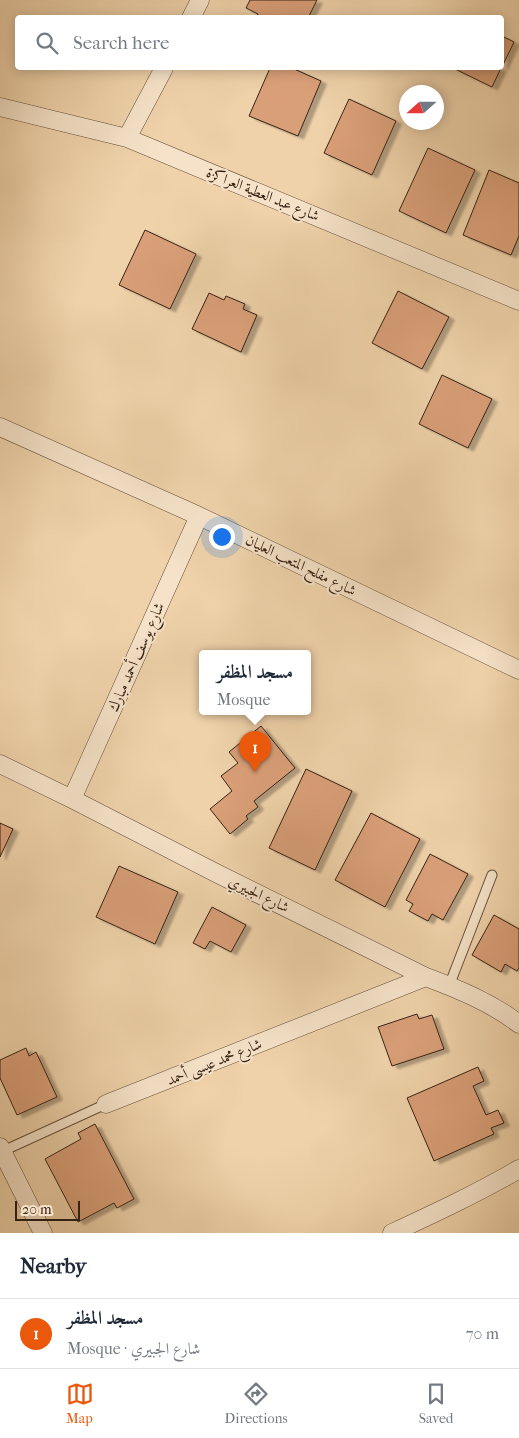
<!DOCTYPE html>
<html lang="en">
<head>
<meta charset="utf-8">
<style>
	:root { --surface:#fff; --page:#f2f2f3; --text:#1f2937; --muted:#747a83; --line:#e0e1e3; --accent:#ea580c }
	body { margin:0; font-family:"IM FELL French Canon",Amiri,serif; background:var(--page); color:var(--text) }
	.compass { position:absolute; left:399px; top:85px; width:45px; height:45px; border-radius:50%; background:var(--surface); box-shadow:0 2px 12px #0003; rotate:249deg }
	.scale { position:absolute; left:15px; bottom:12px; width:65px; box-sizing:border-box; padding-left:5px; border:2px solid #372314; border-top:0; font-size:14px; line-height:18px; white-space:nowrap; color:#372314; -webkit-text-stroke:4px #f5e2c8; paint-order:stroke }
	.you { position:absolute; left:221px; top:536px; width:18px; height:18px; margin:-12px; border:4px solid #fff; border-radius:50%; background:#1a73e8; box-shadow:0 0 0 8px #1a73e833 }
	.badge { display:grid; place-items:center; width:32px; height:32px; border-radius:50%; background:var(--accent); color:#fff; font-size:16px; font-weight:700 }
	.pin { position:absolute; translate:-50% -41px; filter:drop-shadow(0 1px 2px #0008) }
	.pin::after { content:''; position:absolute; top:26px; width:18px; height:15px; background:inherit; clip-path:polygon(0 0,100% 0,50% 100%) }
	.popup { position:absolute; left:199px; top:650px; width:112px; height:65px; box-sizing:border-box; display:grid; place-content:center; border-radius:5px; background:var(--surface); filter:drop-shadow(0 1px 4px #0005); font-size:16px; white-space:nowrap; color:var(--muted) }
	.popup b { font-size:19px; color:var(--text) }
	.popup::after { content:''; position:absolute; left:50%; top:100%; margin-left:-10px; border:10px solid transparent; border-top-color:var(--surface) }
	.list { margin:0; padding:0; list-style:none }
	h2 { display:flex; justify-content:space-between; align-items:center; height:65px; margin:0; padding:0 20px; font-size:21px }
	h2 small { font-size:16px; font-weight:400; color:var(--muted) }
	.list li { display:grid; grid-template-columns:32px 1fr auto; gap:15px; align-items:center; box-sizing:border-box; height:70px; padding:0 20px; border-top:1px solid var(--line) }
	.list b { display:block; font-size:19px; white-space:nowrap }
	.list p { margin:0; font-size:16px; white-space:nowrap; color:var(--muted) }
	.list em { font-size:16px; font-style:normal; color:var(--muted) }
	.icon { flex:none; width:28px; height:28px; fill:none; stroke:currentColor; stroke-width:2; stroke-linecap:round; stroke-linejoin:round }
	.map { position:relative; flex:none; width:519px; height:1233px; overflow:hidden }
	.search { position:absolute; background:var(--surface); box-shadow:0 2px 12px #0003; left:15px; right:15px; top:15px; height:55px; display:flex; align-items:center; gap:12px; box-sizing:border-box; padding:0 18px; border-radius:5px; color:var(--muted); font-size:19px }
	.sheet { height:135px; background:var(--surface) }
	nav { display:flex; justify-content:space-around; align-items:center; box-sizing:border-box; height:70px; border-top:1px solid var(--line); background:var(--surface); font-size:14px; color:var(--muted) }
	nav a { display:grid; justify-items:center; gap:2px }
	nav .on { color:var(--accent) }
	.map>svg:first-child { display:block }
	.building { fill:#d99f78; stroke:#372314; filter:url(#shadow) }
	.lines { fill:none; stroke-linecap:round; stroke-linejoin:round }
	.service-casing { stroke:#654f3a; stroke-width:11 }
	.minor-casing { stroke:#654f3a; stroke-width:19 }
	.service { stroke:#f5e2c8; stroke-width:9 }
	.minor { stroke:#f5e2c8; stroke-width:18 }
	.labels { text-anchor:middle; stroke-width:4; stroke-linejoin:round; paint-order:stroke }
	.street-label { font-size:15px; fill:#372314; stroke:#f5e2c8 }
</style>
</head>
<body>
<div class="map">
<svg width="519" height="1233" viewBox="0 0 519 1233">
	<defs>
		<filter id="shadow"><feDropShadow dx="5.5" dy="3" stdDeviation="1" flood-color="#0004"/></filter>
	</defs>
	<rect width="100%" height="100%" fill="#efd2aa"/>
	<filter id="stains"><feTurbulence type="fractalNoise" baseFrequency=".004" numOctaves="4"/><feColorMatrix values="0 0 0 0 .2 0 0 0 0 .09 0 0 0 0 .02 0 0 0 .5 -.17"/></filter>
	<radialGradient id="worn" r=".72"><stop offset=".6" stop-color="#630" stop-opacity="0"/><stop offset="1" stop-color="#630" stop-opacity=".3"/></radialGradient>
	<path class="building" d="M250,0H317L308,18H256L258,14L246,8Z
		M502,36L514,42L502,67Z
		M270,68H292L321,81L298,136L249,116Z
		M453,68H501L492,87Z
		M349,99L396,121L372,175L324,153Z
		M428,148L475,170L446,233L399,211Z
		M489,170L519,183V236L511,255L463,235Z
		M145,230L196,254L170,309L119,285Z
		M398,291L449,317L422,369L372,343Z
		M209,293L224,300L226,296L245,304L243,309L257,315L241,352L192,329Z
		M442,375L492,399L468,448L419,424Z
		M261,726L295,768L254,801L258,807L246,816L248,819L230,834L210,809L232,791L221,776L238,763L229,752Z
		M306,769L352,791L315,870L269,848Z
		M371,813L420,839L385,907L335,880Z
		M0,823L13,829L0,857Z
		M430,854L468,874L443,920L432,914L428,921L409,911L413,904L406,900Z
		M119,866L178,892L155,944L96,917Z
		M212,907L246,925L231,952L210,941L205,949L193,943Z
		M494,915L519,929V968L517,971L505,964L501,972L472,955Z
		M417,1014L419,1019L432,1015L444,1049L392,1066L378,1027Z
		M26,1048L29,1056L36,1052L57,1097L17,1115L0,1078V1060Z
		M478,1067L484,1081L473,1086L486,1115L498,1110L504,1123L491,1128L494,1134L434,1161L407,1098Z
		M95,1124L134,1199L117,1208L114,1203L78,1222L45,1159L81,1139L78,1133Z"/>
	<g class="lines">
		<g class="service-casing">
			<path id="service" d="M449,986L492,875
				M3,1151L106,1104"/>
		</g>
		<g class="minor-casing">
			<path id="minor" d="M191,18L200,0
				M0,107L127,138L519,301
				M127,138L164,68
				M0,427L199,516L519,670
				M0,764L72,799L218,874L426,977C458,989 492,1003 519,1024
				M72,799L199,516
				M106,1104L426,977
				M0,1147L43,1233
				M392,1233C435,1213 478,1193 519,1169"/>
		</g>
		<use href="#service" class="service"/>
		<use href="#minor" class="minor"/>
	</g>
	<g class="labels">
		<g class="street-label">
			<text transform="translate(263 194) rotate(22)" y="5">شارع عبد العطية العراكزة</text>
			<text transform="translate(301 565) rotate(26)" y="5">شارع مفلح المتعب العليان</text>
			<text transform="translate(136 657) rotate(-66)" y="5">شارع يوسف أحمد مبارك</text>
			<text transform="translate(259 894) rotate(26)" y="5">شارع الجبيري</text>
			<text transform="translate(214 1062) rotate(-22)" y="5">شارع محمد عيسى أحمد</text>
		</g>
	</g>
	<rect width="100%" height="100%" filter="url(#stains)"/>
	<rect width="100%" height="100%" fill="url(#worn)"/>
</svg>
<svg class="compass" viewBox="-18 -18 36 36"><path d="M0-13l5 13h-10z" fill="#e53935"/><path d="M0 13l5-13h-10z" fill="#747a83"/></svg>
<div class="scale">20 m</div>
<div class="you"></div>
<div class="pin badge" style="left:255px;top:772px">1</div>
<div class="popup"><b>مسجد المظفر</b>Mosque</div>
<div class="search"><svg class="icon" aria-label="search" viewBox="0 0 24 24"><circle cx="10" cy="10" r="6"/><path d="M15 15l6 6"/></svg>Search here</div>
</div>
<section class="sheet">
<h2>Nearby<small></small></h2>
<ul class="list">
<li><span class="badge">1</span><div><b>مسجد المظفر</b><p>Mosque · شارع الجبيري</p></div><em>70 m</em></li>
</ul>
</section>
<nav>
<a class="on"><svg class="icon" aria-label="map" viewBox="0 0 24 24"><path d="M3 6l6-2 6 2 6-2v14l-6 2-6-2-6 2zM9 4v14M15 6v14"/></svg>Map</a>
<a><svg class="icon" aria-label="directions" viewBox="0 0 24 24"><path d="M12 3l9 9-9 9-9-9zM9 14v-3h6M13 9l2 2-2 2"/></svg>Directions</a>
<a><svg class="icon" aria-label="saved" viewBox="0 0 24 24"><path d="M7 4h10v16l-5-4-5 4z"/></svg>Saved</a>
</nav>
</body>
</html>
